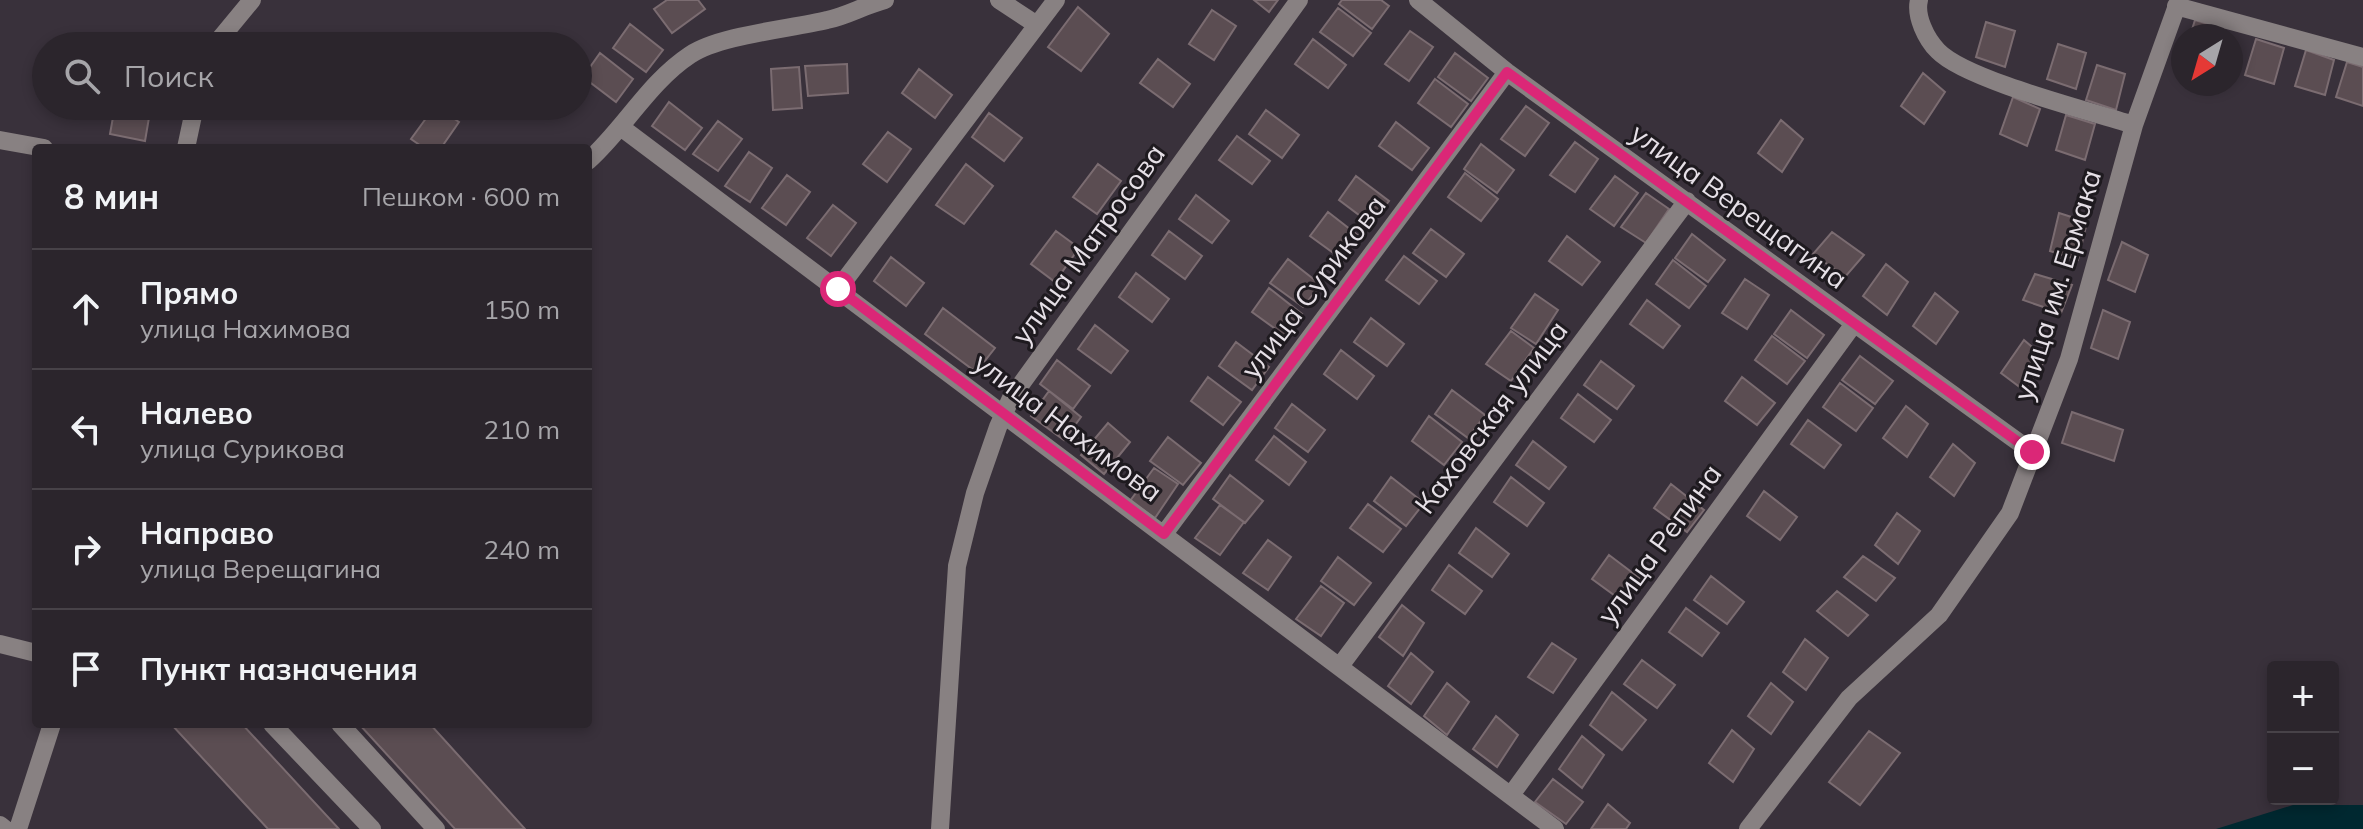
<!DOCTYPE html>
<html lang="ru">
<head>
<meta charset="utf-8">
<style>
	:root { --surface:#2b252c; --page:#332d34; --text:#f1f3f6; --muted:#a6a5a9; --line:#474248 }
	body { margin:0; font-family:Mulish,sans-serif; background:var(--page); color:var(--text) }
	.controls { position:absolute; right:24px; bottom:24px; display:grid; overflow:hidden; border-radius:8px; box-shadow:0 4px 12px #0003 }
	.controls button { width:72px; height:72px; display:grid; place-items:center; padding:0; border:0; border-bottom:2px solid var(--line); background:var(--surface); color:var(--text); font:40px sans-serif }
	.compass { position:absolute; left:2171px; top:24px; width:72px; height:72px; border-radius:50%; background:var(--surface); box-shadow:0 4px 12px #0003; rotate:217deg }
	.stop { position:absolute; width:24px; height:24px; margin:-18px; border:6px solid #db2777; border-radius:50%; background:#fff }
	.stop.end { background:#db2777; border-color:#fff; box-shadow:0 2px 8px #0008 }
	.list { margin:0; padding:0; list-style:none }
	h2 { display:flex; justify-content:space-between; align-items:center; height:104px; margin:0; padding:0 32px; font-size:34px }
	h2 small { font-size:26px; font-weight:400; color:var(--muted) }
	.list li { display:grid; grid-template-columns:52px 1fr auto; gap:24px; align-items:center; box-sizing:border-box; height:120px; padding:0 32px; border-top:2px solid var(--line) }
	.list b { display:block; font-size:30px; white-space:nowrap }
	.list p { margin:0; font-size:26px; white-space:nowrap; color:var(--muted) }
	.list em { font-size:26px; font-style:normal; color:var(--muted) }
	.icon { flex:none; width:44px; height:44px; fill:none; stroke:currentColor; stroke-width:2; stroke-linecap:round; stroke-linejoin:round }
	.map { position:relative; flex:none; width:2363px; height:829px; overflow:hidden }
	.search { position:absolute; background:var(--surface); box-shadow:0 4px 12px #0003; left:32px; top:32px; width:560px; height:88px; display:flex; align-items:center; gap:20px; box-sizing:border-box; padding:0 28px; border-radius:44px; color:var(--muted); font-size:30px }
	.panel { position:absolute; background:var(--surface); box-shadow:0 4px 12px #0003; left:32px; top:144px; width:560px; height:584px; border-radius:8px }
	.map>svg:first-child { display:block }
	.water { fill:#002830 }
	.building { fill:#5b4d52; stroke:#7b6c71; stroke-width:2 }
	.lines { fill:none; stroke-linecap:round; stroke-linejoin:round }
	.minor { stroke:#888182; stroke-width:18 }
	.route { stroke:#db2777; stroke-width:10 }
	.labels { text-anchor:middle; stroke-width:6; stroke-linejoin:round; paint-order:stroke }
	.street-label { font-size:28px; fill:#e6e0e7; stroke:#1e1a1f }
</style>
</head>
<body>
<div class="map">
<svg width="2363" height="829" viewBox="0 0 2363 829">
	<rect width="100%" height="100%" fill="#39313b"/>
	<path class="water" d="M2293,805H2363V829H2216Z"/>
	<path class="building" d="M667,0H698L705,9L672,33L654,9Z
		M1254,0H1278L1269,12Z
		M1342,0H1381L1389,6L1372,29L1339,4Z
		M1078,7L1109,34L1081,71L1048,47Z
		M1338,8L1371,33L1353,56L1320,32Z
		M1212,10L1236,26L1214,60L1189,44Z
		M2195,20L2224,29L2222,36H2190Z
		M1986,22L2015,31L2005,67L1976,57Z
		M630,24L663,50L646,72L613,48Z
		M1410,31L1433,47L1409,81L1385,64Z
		M128,38L163,44L162,46H126Z
		M1313,39L1346,65L1328,88L1295,64Z
		M2256,39L2284,48L2274,84L2245,75Z
		M2058,44L2086,53L2076,89L2047,79Z
		M2306,50L2334,60L2325,95L2295,86Z
		M600,53L633,79L616,102L583,77Z
		M1455,53L1488,78L1471,101L1438,77Z
		M1158,59L1190,84L1173,107L1140,83Z
		M2347,62L2363,67V106L2336,97Z
		M847,64L848,93L808,96L805,66Z
		M2097,65L2125,74L2116,110L2086,100Z
		M799,67L802,108L773,110L771,69Z
		M919,69L952,95L935,118L902,93Z
		M1923,73L1945,92L1924,124L1901,106Z
		M1435,79L1468,104L1451,127L1418,103Z
		M2013,97L2040,109L2027,146L2000,134Z
		M669,102L702,128L685,150L652,126Z
		M115,106H151L145,141L110,134Z
		M435,106L459,122L441,148H424L411,139Z
		M1526,106L1549,123L1525,156L1501,139Z
		M1266,110L1299,135L1282,158L1249,134Z
		M989,113L1022,138L1004,161L972,137Z
		M2066,115L2095,124L2085,160L2056,150Z
		M1781,120L1803,139L1782,172L1758,153Z
		M718,121L742,139L718,171L693,154Z
		M1396,122L1429,148L1412,170L1379,146Z
		M888,132L911,149L887,182L863,164Z
		M1237,136L1270,161L1252,184L1219,160Z
		M1575,142L1598,159L1575,192L1550,175Z
		M1481,144L1514,170L1497,193L1464,169Z
		M749,152L772,168L750,202L725,186Z
		M966,164L993,186L964,224L936,205Z
		M1098,164L1121,181L1097,214L1073,197Z
		M1465,173L1498,199L1481,221L1448,197Z
		M787,175L810,192L786,225L762,208Z
		M1356,176L1389,201L1371,224L1339,200Z
		M1615,176L1638,193L1614,226L1590,209Z
		M1646,193L1669,209L1646,243L1621,227Z
		M1196,195L1229,221L1212,243L1179,219Z
		M833,205L856,223L831,256L807,238Z
		M1328,212L1360,237L1343,260L1310,236Z
		M2059,213L2087,222L2078,260L2050,251Z
		M1431,229L1464,254L1446,277L1413,253Z
		M1056,231L1079,248L1055,282L1031,264Z
		M1169,231L1202,256L1185,279L1152,255Z
		M1832,232L1864,255L1845,277L1813,254Z
		M1692,234L1725,260L1708,282L1675,258Z
		M1567,236L1600,262L1582,285L1549,261Z
		M2122,242L2148,255L2135,292L2108,280Z
		M1404,256L1437,281L1419,304L1386,280Z
		M891,257L924,283L906,306L874,281Z
		M1288,259L1321,285L1303,307L1270,283Z
		M1673,260L1706,286L1689,308L1656,284Z
		M1886,264L1908,282L1887,315L1863,296Z
		M1136,273L1169,299L1152,322L1119,297Z
		M2035,274L2072,285L2061,313L2023,300Z
		M1745,279L1769,295L1747,329L1722,313Z
		M1269,288L1302,314L1285,336L1252,312Z
		M1935,293L1958,312L1936,344L1913,326Z
		M1535,294L1558,310L1536,344L1511,328Z
		M1647,300L1680,326L1663,348L1630,324Z
		M943,308L995,348L976,372L925,334Z
		M1791,310L1824,335L1807,358L1774,334Z
		M2103,310L2130,322L2118,359L2091,348Z
		M1371,318L1404,344L1387,366L1354,342Z
		M1095,325L1128,351L1111,373L1078,349Z
		M1511,331L1534,348L1511,381L1486,364Z
		M1772,336L1805,361L1787,384L1755,360Z
		M2024,340L2046,359L2025,391L2001,373Z
		M1236,342L1269,367L1252,390L1219,366Z
		M1341,350L1374,376L1357,399L1324,374Z
		M1860,356L1893,381L1875,404L1842,380Z
		M1057,360L1090,386L1073,409L1040,384Z
		M1601,361L1634,386L1617,409L1584,385Z
		M1208,377L1241,402L1223,425L1191,401Z
		M1742,377L1775,403L1757,425L1725,401Z
		M1840,383L1873,408L1856,431L1823,407Z
		M1452,390L1485,415L1468,438L1435,414Z
		M1049,391L1081,417L1064,440L1031,416Z
		M1578,394L1611,420L1594,442L1561,418Z
		M1292,404L1325,430L1308,452L1275,428Z
		M1906,406L1928,424L1907,457L1883,438Z
		M2072,412L2123,430L2114,461L2062,443Z
		M1429,416L1462,442L1444,465L1412,441Z
		M1808,420L1841,445L1824,468L1791,444Z
		M1108,423L1130,442L1104,474L1081,455Z
		M1274,436L1306,462L1289,485L1256,460Z
		M1168,437L1201,463L1183,485L1150,461Z
		M1533,441L1566,467L1549,489L1516,465Z
		M1953,444L1975,463L1954,496L1930,477Z
		M1154,468L1178,484L1155,518L1130,501Z
		M1230,475L1263,501L1245,523L1213,499Z
		M1391,477L1424,503L1406,526L1374,501Z
		M1511,477L1544,503L1527,526L1494,502Z
		M1671,484L1704,510L1687,532L1654,508Z
		M1764,491L1797,517L1780,540L1747,516Z
		M1368,504L1401,529L1383,552L1350,528Z
		M1220,505L1244,522L1220,555L1195,538Z
		M1897,513L1920,531L1898,564L1875,545Z
		M1476,528L1509,554L1492,577L1459,553Z
		M1268,540L1291,557L1268,590L1243,573Z
		M1609,555L1642,580L1625,603L1592,579Z
		M1863,556L1895,578L1876,601L1844,577Z
		M1338,557L1371,583L1354,605L1321,581Z
		M1449,565L1482,591L1465,614L1432,590Z
		M1711,576L1744,602L1727,624L1694,600Z
		M1321,586L1344,603L1321,636L1296,619Z
		M1837,591L1868,615L1848,636L1817,611Z
		M1402,605L1424,623L1403,656L1379,637Z
		M1686,608L1719,633L1702,656L1669,632Z
		M1805,639L1828,658L1806,690L1783,672Z
		M1552,643L1576,659L1553,693L1528,677Z
		M1411,653L1433,672L1411,704L1388,686Z
		M1642,660L1675,685L1657,708L1624,684Z
		M1447,683L1469,702L1447,735L1424,716Z
		M1771,683L1793,702L1771,734L1748,716Z
		M1612,692L1646,720L1622,750L1590,725Z
		M1496,716L1518,735L1497,767L1473,749Z
		M171,724H242L339,829H268Z
		M359,724H430L525,829H455Z
		M1732,730L1754,749L1733,782L1709,763Z
		M1869,731L1900,753L1860,805L1829,782Z
		M1582,736L1604,755L1582,788L1559,769Z
		M1553,779L1583,802L1566,824L1535,802Z
		M1608,804L1630,823L1626,829H1591Z"/>
	<g class="lines">
		<path class="minor" d="M999,0L1037,25
			M1418,0L1507,72L2032,452
			M1919,0C1915,16 1926,39 1938,51C1966,80 2090,111 2134,125
			M2176,6L2363,57
			M214,46L252,0
			M622,128L1555,829
			M0,140L44,148
			M186,148L195,106
			M588,161C624,129 649,82 690,55C720,35 790,29 827,20C847,16 865,5 885,0
			M838,289L1056,0
			M1164,534L1507,72
			M0,644L36,653
			M1340,666L1687,201
			M272,724L372,829
			M340,724L436,829
			M1511,795L1853,325
			M0,825L5,829
			M18,829L52,724
			M940,829L957,566L975,493L998,427L1011,398L1299,0
			M1748,829L1849,698L1939,615L2010,513L2069,359L2134,125L2179,0"/>
	</g>
	<g class="lines">
		<path class="route" d="M838,289L1164,534L1507,72L2032,452"/>
	</g>
	<g class="labels">
		<g class="street-label">
			<text transform="translate(1739 206) rotate(36)" y="10">улица Верещагина</text>
			<text transform="translate(1088 244) rotate(-54)" y="10">улица Матросова</text>
			<text transform="translate(2057 285) rotate(-73)" y="10">улица им. Ермака</text>
			<text transform="translate(1313 287) rotate(-53)" y="10">улица Сурикова</text>
			<text transform="translate(1491 417) rotate(-53)" y="10">Каховская улица</text>
			<text transform="translate(1068 427) rotate(37)" y="10">улица Нахимова</text>
			<text transform="translate(1659 544) rotate(-54)" y="10">улица Репина</text>
		</g>
	</g>
</svg>
<div class="controls">
<button>+</button>
<button>−</button>
</div>
<svg class="compass" viewBox="-18 -18 36 36"><path d="M0-13l5 13h-10z" fill="#e53935"/><path d="M0 13l5-13h-10z" fill="#a6a5a9"/></svg>
<div class="stop" style="left:838px;top:289px"></div>
<div class="stop end" style="left:2032px;top:452px"></div>
<div class="search"><svg class="icon" aria-label="search" viewBox="0 0 24 24"><circle cx="10" cy="10" r="6"/><path d="M15 15l6 6"/></svg>Поиск</div>
<section class="panel">
<h2>8 мин<small>Пешком · 600 m</small></h2>
<ul class="list">
<li><svg class="icon" aria-label="ahead" viewBox="0 0 24 24"><path d="M12 20V5M6 11l6-6 6 6"/></svg><div><b>Прямо</b><p>улица Нахимова</p></div><em>150 m</em></li>
<li><svg class="icon" aria-label="left" viewBox="0 0 24 24"><path d="M17 20v-9H6M10 6l-5 5 5 5"/></svg><div><b>Налево</b><p>улица Сурикова</p></div><em>210 m</em></li>
<li><svg class="icon" aria-label="right" viewBox="0 0 24 24"><path d="M7 20v-9h11M14 6l5 5-5 5"/></svg><div><b>Направо</b><p>улица Верещагина</p></div><em>240 m</em></li>
<li><svg class="icon" aria-label="arrive" viewBox="0 0 24 24"><path d="M6 21V4h12l-3 4 3 4H6"/></svg><div><b>Пункт назначения</b></div></li>
</ul>
</section>
</div>
</body>
</html>
